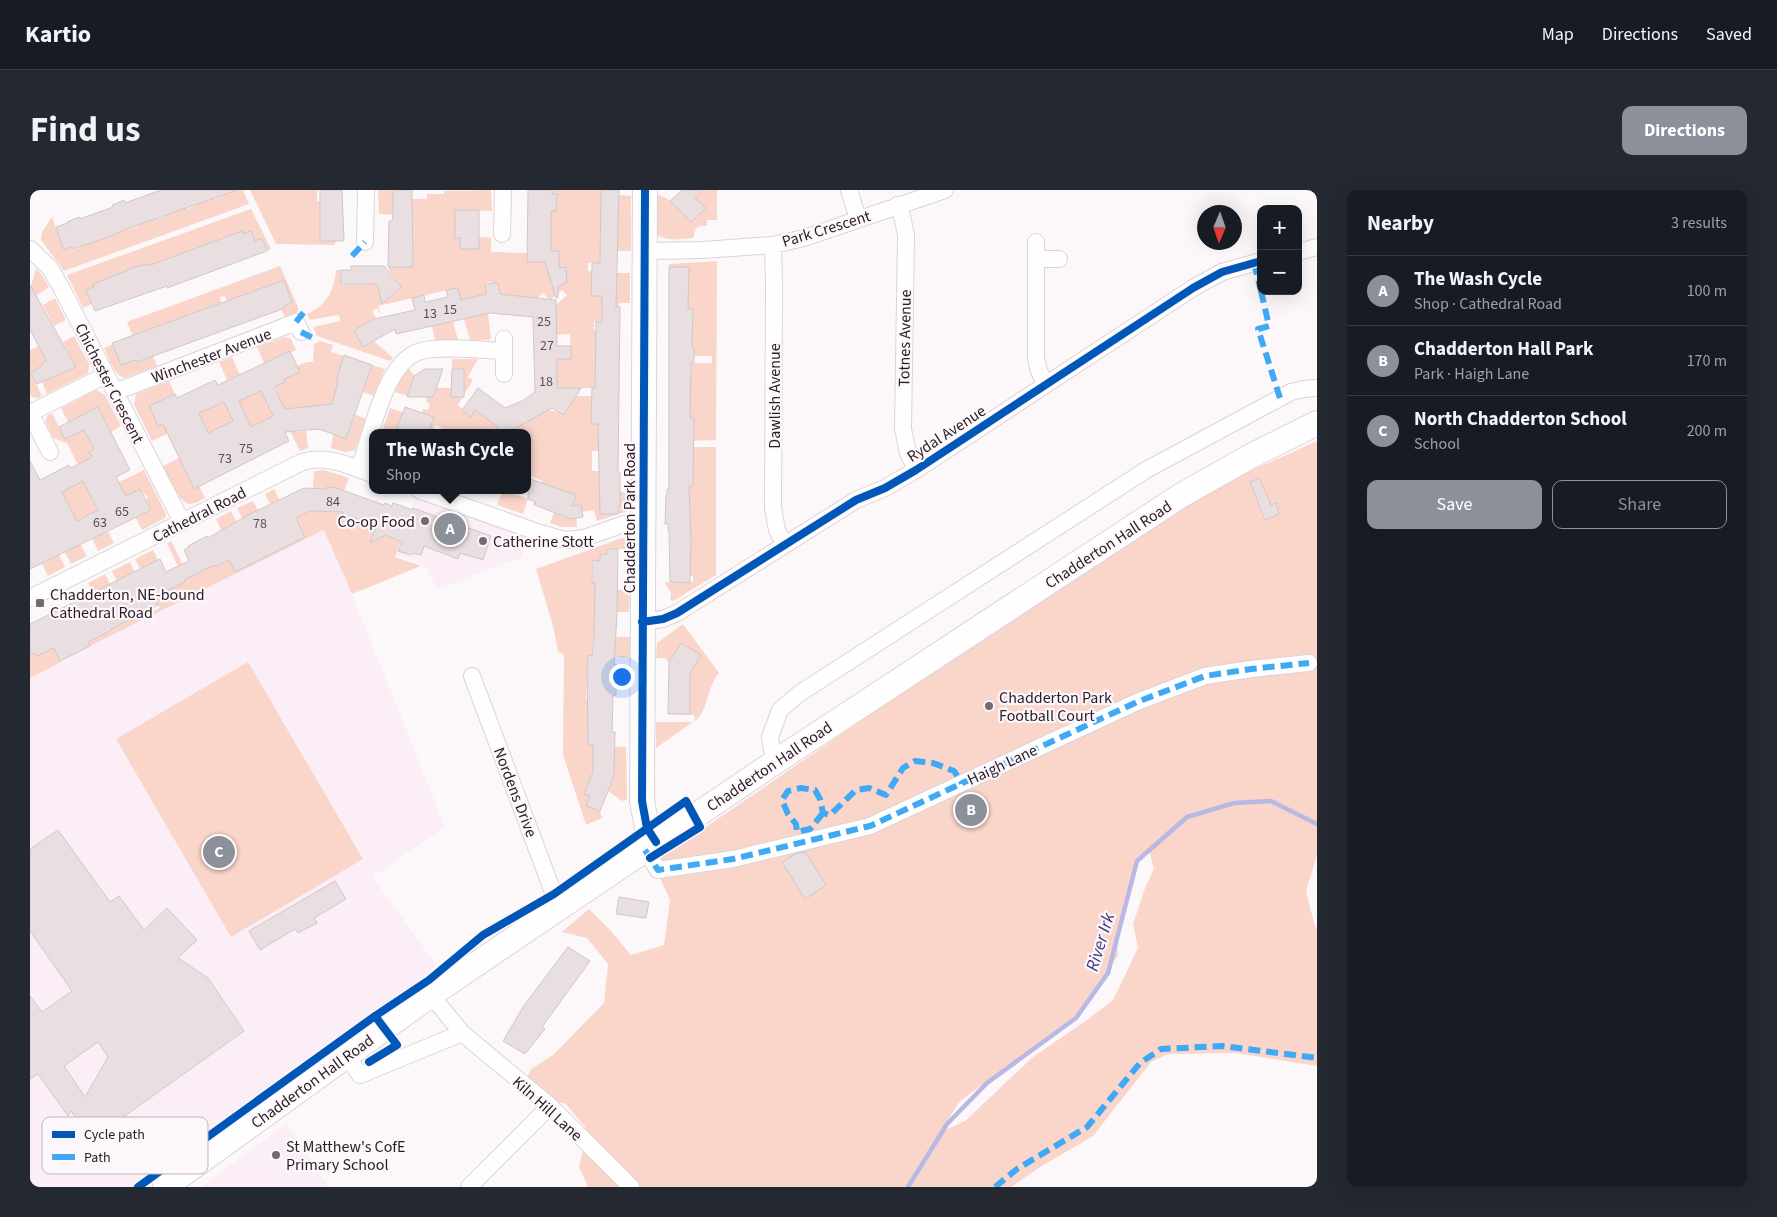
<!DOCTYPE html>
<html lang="en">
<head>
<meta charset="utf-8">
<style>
	:root { --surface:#171b24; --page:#242831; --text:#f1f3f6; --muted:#9ea1a6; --line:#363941; --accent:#8c9099 }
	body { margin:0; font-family:"Source Sans 3",sans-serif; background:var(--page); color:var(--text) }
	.controls { position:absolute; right:15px; top:15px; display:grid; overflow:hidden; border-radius:10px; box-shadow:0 5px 20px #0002 }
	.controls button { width:45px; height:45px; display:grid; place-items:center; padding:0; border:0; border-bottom:1px solid var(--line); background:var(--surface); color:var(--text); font:25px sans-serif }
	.compass { position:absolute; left:1167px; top:15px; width:45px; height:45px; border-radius:50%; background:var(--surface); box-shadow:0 5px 20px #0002; rotate:182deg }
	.you { position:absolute; left:591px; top:486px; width:18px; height:18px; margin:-12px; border:4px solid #fff; border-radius:50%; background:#1a73e8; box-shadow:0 0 0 8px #1a73e833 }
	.badge { display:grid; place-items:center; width:32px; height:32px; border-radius:50%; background:var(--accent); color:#fff; font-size:16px; font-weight:700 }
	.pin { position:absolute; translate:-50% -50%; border:2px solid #fff; box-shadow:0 1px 5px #0006 }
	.popup { position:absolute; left:339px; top:239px; width:162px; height:65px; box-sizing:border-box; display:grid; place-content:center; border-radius:10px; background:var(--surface); filter:drop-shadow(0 1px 4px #0005); font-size:16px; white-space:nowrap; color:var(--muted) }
	.popup b { font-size:19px; color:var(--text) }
	.popup::after { content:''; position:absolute; left:50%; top:100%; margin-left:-10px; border:10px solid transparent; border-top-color:var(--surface) }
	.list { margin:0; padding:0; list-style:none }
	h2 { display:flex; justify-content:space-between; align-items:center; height:65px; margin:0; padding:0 20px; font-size:21px }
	h2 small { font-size:16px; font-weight:400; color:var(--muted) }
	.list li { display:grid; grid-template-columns:32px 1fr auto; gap:15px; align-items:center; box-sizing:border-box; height:70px; padding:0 20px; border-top:1px solid var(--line) }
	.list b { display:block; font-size:19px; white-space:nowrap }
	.list p { margin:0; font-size:16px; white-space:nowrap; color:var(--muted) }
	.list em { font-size:16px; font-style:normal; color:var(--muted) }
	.actions { display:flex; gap:10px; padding:15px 20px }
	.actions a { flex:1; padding:11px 0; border:1px solid var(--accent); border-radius:10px; text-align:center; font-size:18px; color:var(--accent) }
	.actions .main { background:var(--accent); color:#fff }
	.map { position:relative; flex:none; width:1287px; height:997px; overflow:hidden; border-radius:10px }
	header { display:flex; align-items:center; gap:30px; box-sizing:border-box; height:70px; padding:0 25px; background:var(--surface); border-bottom:1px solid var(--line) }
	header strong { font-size:24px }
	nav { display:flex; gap:28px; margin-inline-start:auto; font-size:18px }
	.intro { display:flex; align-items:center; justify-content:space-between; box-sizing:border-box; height:120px; padding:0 30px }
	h1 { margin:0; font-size:35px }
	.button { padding:12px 22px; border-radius:10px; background:var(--accent); color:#fff; font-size:18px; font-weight:700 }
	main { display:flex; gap:30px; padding:0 30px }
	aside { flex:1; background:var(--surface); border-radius:10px; box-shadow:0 5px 20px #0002 }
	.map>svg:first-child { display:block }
	.built { fill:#fbeef6 }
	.green { fill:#fad5ca; fill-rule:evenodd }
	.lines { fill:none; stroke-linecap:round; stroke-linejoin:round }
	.stream { stroke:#b7b8e4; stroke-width:4.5 }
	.building { fill:#e9dee0; stroke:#cfc8c9; fill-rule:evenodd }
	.street-casing { stroke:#dbd3d8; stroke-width:18 }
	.secondary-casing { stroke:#dbd3d8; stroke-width:26 }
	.street { stroke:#fffefe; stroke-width:16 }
	.secondary { stroke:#fffefe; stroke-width:24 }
	.quiet { stroke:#3fa9f5; stroke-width:6; stroke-dasharray:12 6; stroke-linecap:butt }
	.cycleway-casing { stroke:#fdf7fb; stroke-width:11 }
	.cycleway { stroke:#0057b8; stroke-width:8 }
	.poi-dot { fill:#726a6f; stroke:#fdf7fb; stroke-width:2 }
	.labels { text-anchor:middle; stroke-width:4.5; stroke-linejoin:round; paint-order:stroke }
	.number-label { font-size:14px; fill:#5a5056 }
	.street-label { font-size:16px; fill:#271d24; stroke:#fdf7fb }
	.poi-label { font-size:16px; fill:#271d24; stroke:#fdf7fb; text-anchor:start }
	.water-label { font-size:18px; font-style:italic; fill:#3b3881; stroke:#fdf7fb }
	.key { fill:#fdf7fb; stroke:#bdb6ba; stroke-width:1 }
	.key-label { font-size:14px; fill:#271d24 }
</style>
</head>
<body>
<header>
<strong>Kartio</strong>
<nav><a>Map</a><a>Directions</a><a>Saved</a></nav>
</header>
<div class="intro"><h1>Find us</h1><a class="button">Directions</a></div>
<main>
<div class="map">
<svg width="1287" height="997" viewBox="0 0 1287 997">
	<rect width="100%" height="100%" fill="#fcf8fa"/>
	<path class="built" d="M386,307L496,346L492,367L407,399L395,375L367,364Z
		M295,340L353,481L415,637L343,687L406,775L388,792L102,997H0V488L60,456Z
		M257,933L299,997H171Z"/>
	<path class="green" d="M200,0H213L219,14L34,81L11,50L12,42L22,27L34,60L42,57L43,60L51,57L50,54L72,50L99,37L100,39L108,36L107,34L127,26L128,29L136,26V23L155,16L157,19L165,16L164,13L184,6L185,9L193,6L192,3Z
		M220,0H292L287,1V11H290V51H305V55L246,54Z
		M348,0H363V11L375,9H397V4H414V1L461,0L462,21L425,20V48H430V59H448L449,47L461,48V62L497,63L498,72H528L521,61V21L526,20L527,4H522V0H571V29H588L589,5L601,6V61H588V38H571L570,68L586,73H558V81H561V106H585L586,83H600V113H589L588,117L572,132H564V140L572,141L565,197H590V198H541V206H563L561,234H572L568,240V261H562V281H569L570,324H588L590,302L599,303L598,321L567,331L564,320L552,322L551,315L545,316L547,337H533L520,333L524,322L513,294L505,315H503L512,291L498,284V243H410L411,237L405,235L403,240C387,235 369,246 352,241L360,218L402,232L403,226L392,223L393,219L398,220L400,214L396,212L399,200L382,194L377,206L365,202L371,188L379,179C392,195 402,198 421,198L434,179H422V169H448L438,187L443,190L428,215L439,226H441L445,220L456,228L467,222L468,240L483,239V224L485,223L492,235L498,232L496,229C513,222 517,216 534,225L537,220L520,200L527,192V185H524L523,167L541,168L540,144L523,145L525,116L537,105L532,100L520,110L513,103L507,108L470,104L468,93H462L461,92L455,93L456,105L431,110L427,98L348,116L352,127L347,118L342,121L346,128L324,140L333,157L344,151L363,168L360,171L287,146L283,137L310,131L309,125L280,130L277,124C297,115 304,101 306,80H311V95L346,94V96H355L367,101L371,97L358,79L383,49V26L349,24Z
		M663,0H687V30H677V36H670L666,38L663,48C651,49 636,52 626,44L627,5C640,6 652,23 661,32L675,18L665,8L668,5Z
		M221,19L241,59L237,61L232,49L225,51L221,41L213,44L212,41L204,44L205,47L191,52L190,49L181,52V56L168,60L167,57L158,61L159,64L145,69L144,66L135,69V72L118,76L117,74L73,93L71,91L63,94L64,97L56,100L62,114L53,118L37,85Z
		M687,71L686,250L657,251V234H664V228H657L641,212H660L661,173H682V166H664V159L662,158L663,130H639L638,127H663V119H658L659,77H639V74Z
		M250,76L268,117V122L255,127L251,119L255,118L254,116L262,112L254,90L242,94L244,98L236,97L197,111L195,106L190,107L191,113L163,124L159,123L160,125L108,143L104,149L97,132Z
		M6,78L14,88L19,97L0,110V99Z
		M25,108L36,130L24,136L13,115Z
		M458,123L461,148L459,150H440L434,129Z
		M423,131L428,150H405L402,136Z
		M44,146L59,174L58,183L17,204L7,179L1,183L12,206C8,209 3,209 0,204V160L9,156L25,187L46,177L33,152Z
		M255,147L261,149L266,160L261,162L260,161L234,173L227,157Z
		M290,151L303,155L301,162L320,168L308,182L306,191L312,193L324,224L337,229L325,260L316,262L301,258L303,244L316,249L324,227L296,218L289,239L283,240L281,217L260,219L263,242L276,241L278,258L270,261L254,229L221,237L216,227L205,231L179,266L154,278L164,299L169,296L175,308C171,310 165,314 160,314C149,314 138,285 133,276L161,262L152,244L139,250L150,245L147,239L122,251L104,215L106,204L139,191L145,204L119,216L128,236L136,233L164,246L177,240L169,223L194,212H207L232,200L249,208L244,194L255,192L254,189L270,182L267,176L277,172H283L284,154Z
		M83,154L91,175L106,170L108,172L115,169L114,167L122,164L127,176L94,188C83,184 79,167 74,158Z
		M202,167L210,185L197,190L189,172Z
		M342,175L355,179L344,206L333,202Z
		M66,200L75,205L91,236L81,242L68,217L40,232L45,242L53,238L64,259L61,307L84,353L68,361L62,348L77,342L66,321L46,331L36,361L50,354L57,366L41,374L18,328L4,353L14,373L29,365L35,377L18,386L0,349V319L13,304L55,289L37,253L23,248L15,231L18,225L22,223L35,249L41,246L36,234L38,232L31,218Z
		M1287,251V665L1276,701L1284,733L1287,740V876L1205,863L1138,864L1121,872L1063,946L1010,977L981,997H558L549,977L557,944L555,937L535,913L505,912L491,901L501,879L523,865L574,813L578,774L557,748L532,742L559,719L580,740L601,765L634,755L640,710L623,673L1150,313ZM1119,660L1124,679L1115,698L1103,734L1108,758L1083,810L1057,830L1003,867L935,931L909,943L930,911L1046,828L1078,783L1080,776L1088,766L1087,750L1107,671Z
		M663,257H686V385L643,411L640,410L641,403L634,392L659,393L663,391V386H660V381L640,341H638L650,340L660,334V320H658L653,296H663V279L658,278V276H663Z
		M114,280L136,324L135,328L112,340L105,326L121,320L116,310L118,308L110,299L96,307L89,292Z
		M294,280L319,288L314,301L320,303L311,328L321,331L322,327L342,334L346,321L351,322L344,344L345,347L355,337L371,351L365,367L391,376L322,404L294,340L60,456L54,443L71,434L76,443L82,440L58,393L75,384L80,394L104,427L82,381L100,372L124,421L130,418L105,369L123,360L128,370L134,402L155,392L137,353L141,351L159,387L195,361L205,382L211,379L206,369L205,332L191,340L186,329L201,321L227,372L232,368L207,318L223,311L249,361L254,357L248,310L240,314L235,304L244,299L270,350L275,347L266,328L280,321L305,322L297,297L296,299L283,298L284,281Z
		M473,300L498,309L493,324L467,315Z
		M592,348L600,351L599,359H577V364L570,371H561L562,393H569L581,400H600L599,422H587V405H565L564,423L569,445H563L562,466H558L556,510L583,511L558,518V555L596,557L597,609L592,611L578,601L585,585L572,580L573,578L584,577L585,561L563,560V577H565L555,603L560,606L557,616L570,621L572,628L556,635L533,565L534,465L528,461L523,436L506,379Z
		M653,434L689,483C677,496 678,522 665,531L664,525H652V524H658L654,511H660V493L639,492V490H653L671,465L651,453L639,472L635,468H626L627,453Z
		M585,447H600V467H582Z
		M0,452L7,466L22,458L20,454L24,458L31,472L0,488V465L2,464Z
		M218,472L333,669L201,747L86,549Z
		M626,532H663L626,558Z"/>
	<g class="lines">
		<path class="stream" d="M878,997L917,934L957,893L1046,828L1078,783L1107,671L1157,627L1204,613L1241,611L1287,634"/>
	</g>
	<path class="building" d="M131,0H205V1L99,38L76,48L43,59L42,57L34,60L26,37L38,33L37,32L44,29L50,27V29L83,17L82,15L94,10L95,13Z
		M292,0H312L314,51H290V1Z
		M363,0H382L383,77H358L359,31H362L363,26Z
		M498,0H522V4H527L526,21H521V61H529V78L536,77L537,92L528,97V107L526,108L515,72H497Z
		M571,0H589L586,117H590L588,282H590V317H588V324H570L568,234H561L562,198H565L566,132H572V106H561L562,73H570Z
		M652,0H673L665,8L676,18L661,32L640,11Z
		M425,20H449V59H430V48H425Z
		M212,41L213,44L221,41L225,51L232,48L237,61L137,98V96L65,121L56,100L64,97L63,94L105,77L117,74L118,76Z
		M321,76H354L371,97L352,114L348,96H346V94H311V80H321Z
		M639,77H659L658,119H663L662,158H664V173H661L660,228H664L663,296H659L661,351L660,393L640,392L639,340H638V334H635L636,305H637V299H639Z
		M254,90L262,113L254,116L255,118L107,172L106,170L91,175L82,153Z
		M468,93L470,104L526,110L527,156H541V169H527V198H551L534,225L522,218L484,239L468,240L467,236L445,220L441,227L432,220L448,198L475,218L492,211L505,202L503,127L460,123L366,144L365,139L333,157L324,140L344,129L385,120L382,108L394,105L395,112L418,107L416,100L428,98L431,110L456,104L455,94Z
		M0,95L46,177L7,194L1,183L10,177L16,170L0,140Z
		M260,161L270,182L254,189L255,192L244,197L255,219L302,214L308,192L306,191L314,165L342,175L316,249L289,239L255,242L259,251L164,299L133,234L128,236L119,216L145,204L147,208L185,190L188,195ZM231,201L243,226L221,237L209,211ZM194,212L203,231L178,243L169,223Z
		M395,179H413L403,207H377L384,186Z
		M422,179H434V207H421Z
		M68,217L100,280L86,287L96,306L110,299L121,320L0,379V271L10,290L39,275L41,278L62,267L59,262L64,259L54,240L35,249L29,237ZM53,291L68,320L47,331L32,302Z
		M375,217L404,227L398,243H365Z
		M498,288L546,305L542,316L551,315L553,327L541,329L505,315L506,312L498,309Z
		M1229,288L1241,315L1246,313L1249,324L1235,330L1220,292Z
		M297,297L306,298L354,315L355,313L362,316L363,313L383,320V318L461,346L453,370L430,363L428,369L394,356L391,365L383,363L381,365L368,361L372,352L355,345L340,353L347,336L322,327L321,332L311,328L313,322L279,321L266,328L275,347L205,382L199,370L185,377L184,375L154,390L155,392L124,407L128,415L81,439L82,440L58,452L60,456L30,471L24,458L7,466L5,463L0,465V434L130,369L136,382L159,371L154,360L158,358V356L177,346L178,348L218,325L274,298L296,299Z
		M577,359H588L587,424L584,474H586V505H583L582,542H585L584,586L570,621L556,616L560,606L554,604L563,582V555H558L557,473L558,465L562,466L564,445L565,393H562V370L570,371V364H577Z
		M651,453L671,465L660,483V524H638L639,472Z
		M28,640L80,712L89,706L114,740L137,718L167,750L148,768L178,788L214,841L61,950L41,921L38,926L8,884L0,889V806L12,822L42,801L0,741V659ZM68,852L78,867L55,907L34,876Z
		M775,662L796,695L775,709L752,672L765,664Z
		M305,691L316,709L284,728L287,733L268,743L265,739L230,760L219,741Z
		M589,707L619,712L616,728L586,724Z
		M538,757L560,771L512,837L515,839L495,864L473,851L493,817Z"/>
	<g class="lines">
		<g class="street-casing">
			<path id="street" d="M819,0L828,29
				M867,15L872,26L876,45L873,239L878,263L886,280
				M472,44L473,0
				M335,52L336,0
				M1006,52V167L1008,178L1015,195
				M743,55L744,95L743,318L747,340L755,355
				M0,59L20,78L32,99L152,332
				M615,61L673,60L743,55L774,48L915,0
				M1268,62L1287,57
				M1006,69H1029
				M474,184V149
				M85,202L266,132L271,142
				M0,223L76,185
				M0,223L20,262
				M329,279C341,247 354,174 388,162C406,155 453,160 473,161
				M389,300L510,343L535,350L554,348L594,334L613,333
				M0,408L272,272C296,264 320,276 342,284
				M612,432L633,429L647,423L826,310L855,298L886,280L1163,98L1192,82L1231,71
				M442,486L529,718
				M748,570L742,560L740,547L750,520L770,503L1116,280L1261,202L1274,199L1287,198
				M615,660L628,680L703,669L840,636L1107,512L1175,486L1221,479L1279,473
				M401,805L432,843L520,916L601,997
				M317,866L330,885L432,843
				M439,997L520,916"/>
		</g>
		<g class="secondary-casing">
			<path id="secondary" d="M615,0L612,611L617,638L626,652
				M135,997L405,802L529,718L748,570L1150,306L1219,267L1287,233"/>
		</g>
		<use href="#street" class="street"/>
		<use href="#secondary" class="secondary"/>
		<path class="quiet" d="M322,66L335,52
			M1224,73L1231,101
			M1231,101L1239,136L1228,139L1250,208
			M266,132L274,122
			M271,142L287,150
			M793,623L780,639L767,642L766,634L758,624L752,610L758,601L771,598L785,600L790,609L793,623L800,625L826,600L839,598L856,605L873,578L885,571L903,573L924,581L932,593
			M615,660L628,680L703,669L840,636L1107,512L1175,486L1221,479L1279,473
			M965,997L987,979L1057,937L1110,873L1131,859L1192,856L1287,868"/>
		<g class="cycleway-casing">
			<path id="cycleway" d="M615,0L612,611L617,638L626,652
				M612,432L633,429L647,423L826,310L855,298L886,280L1163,98L1192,82L1231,71
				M339,872L367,855L345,826
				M108,997L345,826L399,790L453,745L524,704L656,611L670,637L620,668"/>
		</g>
		<use href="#cycleway" class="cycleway"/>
	</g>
	<g class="poi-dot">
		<circle cx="395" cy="331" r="5"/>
		<circle cx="453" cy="351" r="5"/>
		<rect x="5" y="408" width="10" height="10" rx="2.5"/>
		<circle cx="959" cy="516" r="5"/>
		<circle cx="246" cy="965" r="5"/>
	</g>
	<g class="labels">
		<g class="number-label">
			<text x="420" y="124">15</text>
			<text x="400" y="128">13</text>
			<text x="514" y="136">25</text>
			<text x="517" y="160">27</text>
			<text x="516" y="196">18</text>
			<text x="216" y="263">75</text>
			<text x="195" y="273">73</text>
			<text x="303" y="316">84</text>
			<text x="92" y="326">65</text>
			<text x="70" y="337">63</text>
			<text x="230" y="338">78</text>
		</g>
		<g class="street-label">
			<text transform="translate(796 38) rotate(-17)" y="6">Park Crescent</text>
			<text transform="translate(874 148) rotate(-89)" y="6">Totnes Avenue</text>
			<text transform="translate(181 165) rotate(-21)" y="6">Winchester Avenue</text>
			<text transform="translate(80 193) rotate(63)" y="6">Chichester Crescent</text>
			<text transform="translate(744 206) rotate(-90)" y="6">Dawlish Avenue</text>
			<text transform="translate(916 243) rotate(-33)" y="6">Rydal Avenue</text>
			<text transform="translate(169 324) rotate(-27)" y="6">Cathedral Road</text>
			<text transform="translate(599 328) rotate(-90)" y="6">Chadderton Park Road</text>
			<text transform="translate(1078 354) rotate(-33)" y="6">Chadderton Hall Road</text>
			<text transform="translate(972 574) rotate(-25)" y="6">Haigh Lane</text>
			<text transform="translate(739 576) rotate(-34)" y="6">Chadderton Hall Road</text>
			<text transform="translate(486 602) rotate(69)" y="6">Nordens Drive</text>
			<text transform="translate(282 891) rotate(-36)" y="6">Chadderton Hall Road</text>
			<text transform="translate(518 918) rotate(42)" y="6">Kiln Hill Lane</text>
		</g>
		<g class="poi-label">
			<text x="385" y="337" text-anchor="end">Co-op Food</text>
			<text x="463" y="357">Catherine Stott</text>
			<text x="20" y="410">Chadderton, NE-bound<tspan x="20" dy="18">Cathedral Road</tspan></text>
			<text x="969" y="513">Chadderton Park<tspan x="969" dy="18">Football Court</tspan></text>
			<text x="256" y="962">St Matthew's CofE<tspan x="256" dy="18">Primary School</tspan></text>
		</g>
		<g class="water-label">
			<text transform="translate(1070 752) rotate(-73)" y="6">River Irk</text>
		</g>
	</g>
	<rect x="12" y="927" width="166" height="57" rx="8" class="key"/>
	<rect x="22" y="941" width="23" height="7" fill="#0057b8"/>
	<rect x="22" y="964" width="23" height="6" fill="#3fa9f5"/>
	<g class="key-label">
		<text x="54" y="949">Cycle path</text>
		<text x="54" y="972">Path</text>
	</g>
</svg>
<div class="controls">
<button>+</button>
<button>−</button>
</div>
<svg class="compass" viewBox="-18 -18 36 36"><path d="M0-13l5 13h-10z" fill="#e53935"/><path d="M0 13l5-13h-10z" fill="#9ea1a6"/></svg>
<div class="you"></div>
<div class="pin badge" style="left:420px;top:339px">A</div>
<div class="popup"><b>The Wash Cycle</b>Shop</div>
<div class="pin badge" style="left:941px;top:620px">B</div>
<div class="pin badge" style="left:189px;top:662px">C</div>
</div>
<aside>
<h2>Nearby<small>3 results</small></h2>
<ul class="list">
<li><span class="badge">A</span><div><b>The Wash Cycle</b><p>Shop · Cathedral Road</p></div><em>100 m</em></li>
<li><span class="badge">B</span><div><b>Chadderton Hall Park</b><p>Park · Haigh Lane</p></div><em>170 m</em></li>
<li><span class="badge">C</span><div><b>North Chadderton School</b><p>School</p></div><em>200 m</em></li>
</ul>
<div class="actions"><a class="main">Save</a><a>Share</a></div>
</aside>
</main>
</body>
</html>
